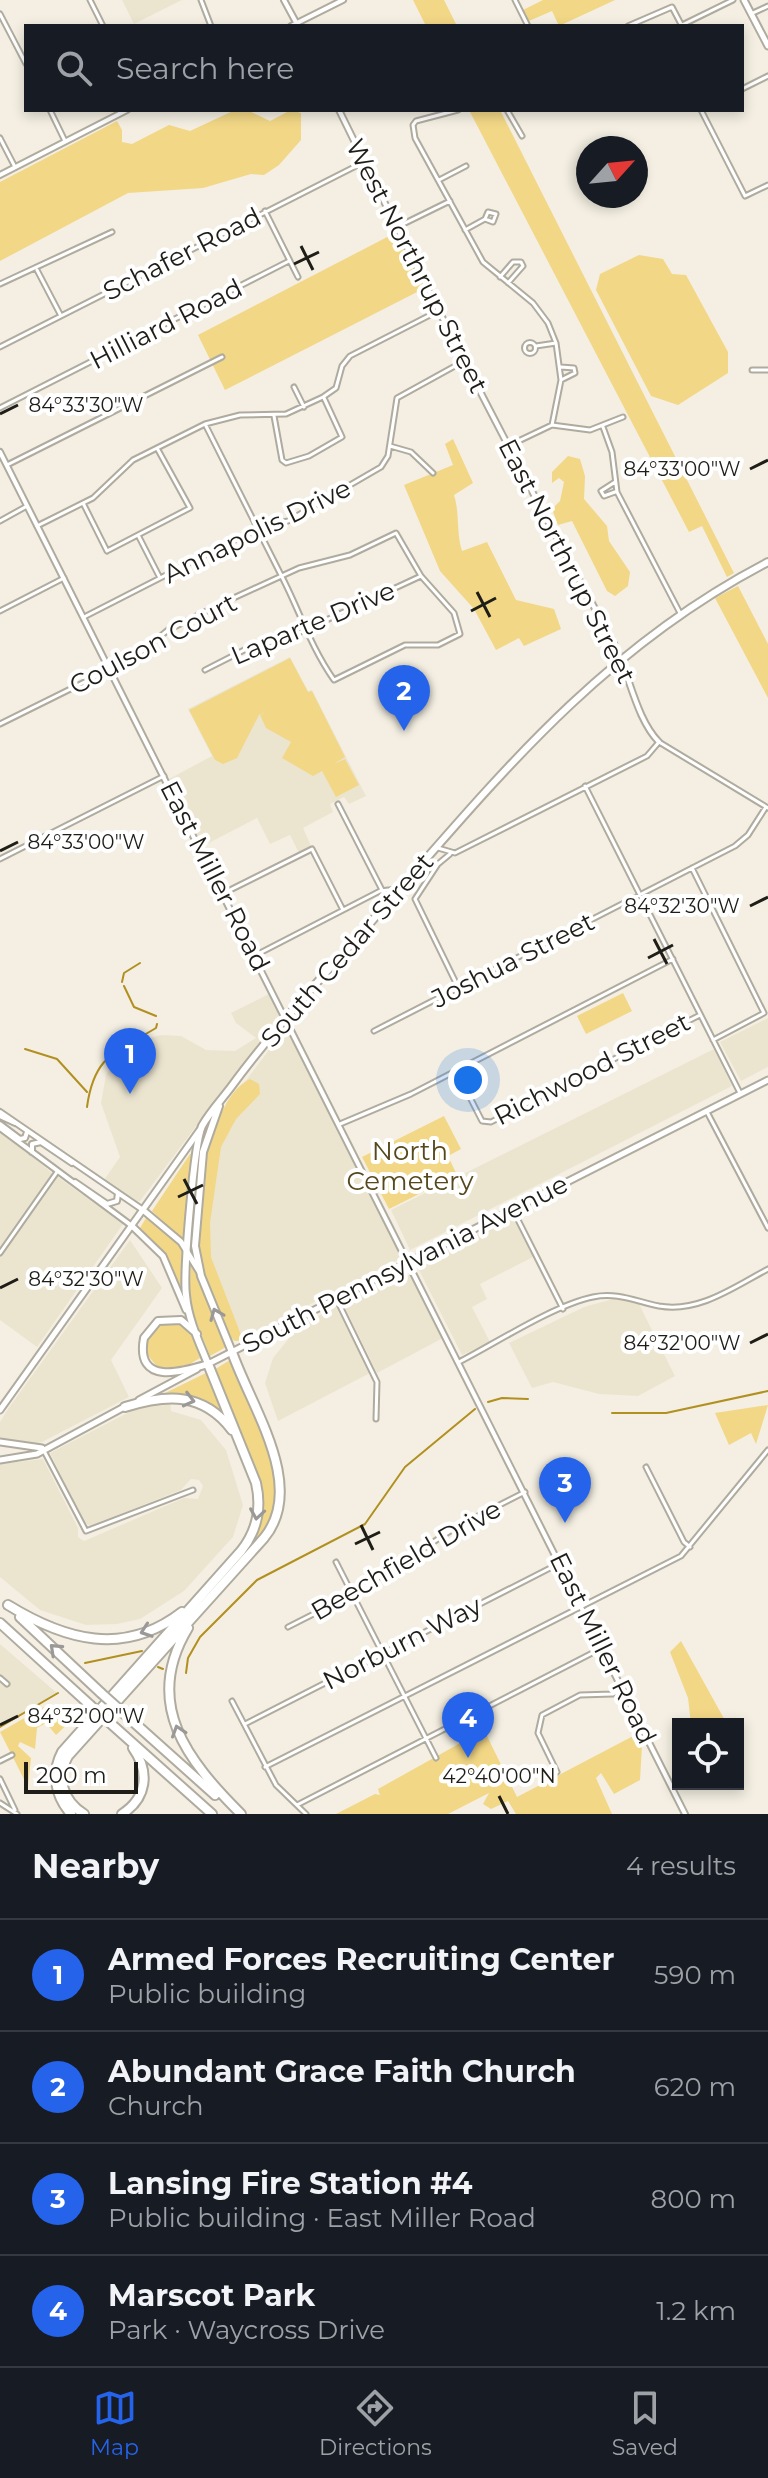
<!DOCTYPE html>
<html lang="en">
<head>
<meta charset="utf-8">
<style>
	:root { --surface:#171b24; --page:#20242c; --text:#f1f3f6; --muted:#9ea1a6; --line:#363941; --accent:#2563eb }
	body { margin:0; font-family:Montserrat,sans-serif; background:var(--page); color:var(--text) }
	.controls { position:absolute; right:24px; bottom:24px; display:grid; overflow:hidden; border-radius:0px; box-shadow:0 4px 12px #0003 }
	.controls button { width:72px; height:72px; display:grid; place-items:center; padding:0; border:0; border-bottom:2px solid var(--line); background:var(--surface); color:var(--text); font:40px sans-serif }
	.compass { position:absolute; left:576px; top:136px; width:72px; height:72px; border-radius:50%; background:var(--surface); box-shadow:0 4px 12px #0003; rotate:63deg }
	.scale { position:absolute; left:24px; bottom:20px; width:114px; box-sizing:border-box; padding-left:8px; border:4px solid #1e1d18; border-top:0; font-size:22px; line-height:28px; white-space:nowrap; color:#1e1d18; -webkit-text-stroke:6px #fff; paint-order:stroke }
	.you { position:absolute; left:468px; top:1080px; width:28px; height:28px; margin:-20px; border:6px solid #fff; border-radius:50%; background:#1a73e8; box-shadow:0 0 0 12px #1a73e833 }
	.badge { display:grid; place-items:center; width:52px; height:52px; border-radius:50%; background:var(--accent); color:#fff; font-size:26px; font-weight:700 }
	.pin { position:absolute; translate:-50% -66px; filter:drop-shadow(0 2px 4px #0008) }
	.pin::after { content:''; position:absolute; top:42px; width:28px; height:24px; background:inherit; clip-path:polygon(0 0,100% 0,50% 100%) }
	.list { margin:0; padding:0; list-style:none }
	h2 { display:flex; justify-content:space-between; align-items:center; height:104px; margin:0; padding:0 32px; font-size:34px }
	h2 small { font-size:26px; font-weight:400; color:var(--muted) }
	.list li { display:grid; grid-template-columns:52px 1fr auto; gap:24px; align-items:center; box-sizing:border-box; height:112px; padding:0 32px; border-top:2px solid var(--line) }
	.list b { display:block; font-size:30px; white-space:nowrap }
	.list p { margin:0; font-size:26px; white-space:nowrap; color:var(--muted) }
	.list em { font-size:26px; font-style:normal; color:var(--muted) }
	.icon { flex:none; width:44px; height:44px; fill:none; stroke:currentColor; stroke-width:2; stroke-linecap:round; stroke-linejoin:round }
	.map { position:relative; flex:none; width:768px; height:1814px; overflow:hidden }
	.search { position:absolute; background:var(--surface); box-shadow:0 4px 12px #0003; left:24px; right:24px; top:24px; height:88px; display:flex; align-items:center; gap:20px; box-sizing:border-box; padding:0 28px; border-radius:0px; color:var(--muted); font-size:30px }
	.sheet { height:552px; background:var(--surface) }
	nav { display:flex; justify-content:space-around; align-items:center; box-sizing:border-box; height:112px; border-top:2px solid var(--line); background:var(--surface); font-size:22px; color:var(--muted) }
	nav a { display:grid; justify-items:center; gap:4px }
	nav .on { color:var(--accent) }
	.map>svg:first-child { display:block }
	.built { fill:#ebe5d0 }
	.green { fill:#f2d786 }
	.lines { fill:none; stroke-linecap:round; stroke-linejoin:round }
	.stream { stroke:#b19020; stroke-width:2 }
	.minor-casing { stroke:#afab9e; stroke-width:7 }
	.tertiary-casing { stroke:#afab9e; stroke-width:8 }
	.secondary-casing { stroke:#afab9e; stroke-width:9 }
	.primary-casing { stroke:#afab9e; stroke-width:10 }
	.motorway-casing { stroke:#afab9e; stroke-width:12 }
	.minor { stroke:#fff; stroke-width:3 }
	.tertiary { stroke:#fff; stroke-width:4 }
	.secondary { stroke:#fff; stroke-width:5 }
	.primary { stroke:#fff; stroke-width:6 }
	.motorway { stroke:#fff; stroke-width:8 }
	.motorway-bridge-casing { stroke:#afab9e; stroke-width:12; stroke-linecap:butt }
	.motorway-bridge { stroke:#fff; stroke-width:8 }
	.oneway { stroke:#9a9997 }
	.ticks { fill:none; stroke:#1e1d18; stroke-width:3 }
	.labels { text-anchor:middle; stroke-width:8; stroke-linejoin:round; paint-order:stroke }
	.street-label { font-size:26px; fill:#1e1d18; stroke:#fff }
	.park-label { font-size:26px; fill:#56481d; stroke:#fff }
	.ticks-label { font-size:20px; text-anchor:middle; fill:#1e1d18; stroke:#fff; stroke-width:8; stroke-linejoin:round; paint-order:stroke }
</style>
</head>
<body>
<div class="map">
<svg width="768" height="1814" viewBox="0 0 768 1814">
	<rect width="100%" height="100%" fill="#f4efe2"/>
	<path class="built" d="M122,0H182L134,24Z
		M290,657L308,691L312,690L366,796L349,804L344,797L330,804L333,812L303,828L311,846L299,853L290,835L270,844L257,818L203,846L169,779L212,756L188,709Z
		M271,993L279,1016L140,1201L134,1202L104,1180L120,1157L101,1103L106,1075L116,1058L138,1041L161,1035L181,1036L206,1050L235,1051L256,1038L236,1023L231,1013Z
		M768,1018V1067L741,1081L720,1042Z
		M284,1030L290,1035L402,1258L237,1341L231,1340L226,1328L203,1271L197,1236L229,1103Z
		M714,1049L732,1086L410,1250L391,1210Z
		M0,1130L52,1173L0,1247Z
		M58,1177L123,1224L37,1347L0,1320V1258Z
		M509,1218L514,1220L533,1257L480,1284L487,1299L472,1307L490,1342L462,1355L417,1266Z
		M130,1240L162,1288L111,1360L129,1397L42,1442L30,1445L0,1440V1422L8,1409Z
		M401,1273L412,1276L443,1338L377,1373L343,1304Z
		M613,1299L638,1302L675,1376L638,1396L599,1394L553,1382L532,1388L509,1343L584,1307Z
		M336,1307L370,1373L278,1421L265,1383L273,1358L299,1326Z
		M170,1399L171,1411L201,1420L226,1450L243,1505L233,1537L184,1591L140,1619L117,1624L86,1625L40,1610L0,1577V1464L43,1459L78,1528V1537L84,1541L184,1498L198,1499L203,1486L199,1480L191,1479L181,1490L90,1526L84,1522L50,1453L137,1408Z
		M0,1644L57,1693L0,1727Z"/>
	<path class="green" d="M413,0H444L457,26H426Z
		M543,0H615L559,26L552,11L529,21L523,10Z
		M235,110H247L270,121L291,110L301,113V140L279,165L264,175L251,174L203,188L128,193L0,261V182L117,121L122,130V142L132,144L169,125L190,131Z
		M469,110H500L734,573L727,577L702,526L689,532Z
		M395,233L423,289L225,390L198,335Z
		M639,255L663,259L672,274L686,275L728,352V373L678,405L651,396L596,290L600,274Z
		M453,439L473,483L454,495C460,514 456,532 462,551L487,542L516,600L554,609L561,629L524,646L519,638L496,650L474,609L440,571L404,485L453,465L445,444Z
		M568,456L580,459L585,476L584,499L607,526L609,541L630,572L628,586L615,596L607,591L572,521L558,525L552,509L560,501L564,482L559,478L552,483V472Z
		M738,586L768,644V698L715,598Z
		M290,658L308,692L312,691L345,757L334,764L345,759L359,785L336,797L322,771L313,776L282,758L291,742L266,728L260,715L268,710L259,715L237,758L223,764L215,760L189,710Z
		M623,993L632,1011L586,1034L577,1016Z
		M250,1079L259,1084L260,1094L236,1119L221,1147L210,1223L211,1257L243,1340L235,1341L228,1335C219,1309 203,1283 199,1255C192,1213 208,1099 250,1079Z
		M444,1116L461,1149L448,1156L457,1175L389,1209L362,1157Z
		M190,1154H193L186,1244L152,1211Z
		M146,1218L168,1233L184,1251L183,1294L163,1252L140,1228Z
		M191,1263L226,1347L210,1356L189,1304Z
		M177,1322L190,1330L200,1358L180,1370L159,1369L146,1353L147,1338L159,1324Z
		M230,1360C243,1375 249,1404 257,1423C293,1514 277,1520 215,1588L246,1549L262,1502L214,1370Z
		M208,1372L226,1418L176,1395L163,1394Z
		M768,1405L756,1444L751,1433L729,1445L715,1413Z
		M681,1641L727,1724H691L688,1698L670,1652Z
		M49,1704L61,1724L72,1709L77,1715L56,1735L46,1723L37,1728L35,1749L20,1742L18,1746L31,1758L28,1787L0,1732Z
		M486,1734L517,1797L637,1734L642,1745L640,1780L614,1794L601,1773L596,1778L612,1814H516L508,1801L491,1809L483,1804L489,1793L448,1814H336L375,1794L380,1795L378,1789L464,1741L468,1743Z"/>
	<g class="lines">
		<path class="stream" d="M122,982L124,973L140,963
			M124,986L134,1007L156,1016
			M25,1049L57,1059L87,1092
			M87,1107C94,1055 116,1052 156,1028L157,1024
			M488,1402L502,1398L528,1399
			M612,1413H666L768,1391
			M85,1663L142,1651
			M158,1667L163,1669
			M186,1673L188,1658L200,1637L257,1580L365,1524L405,1467L475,1409
			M0,1727L58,1693"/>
		<g class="minor-casing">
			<path id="minor" d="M90,0L103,26
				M201,0L211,26
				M515,0L528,26
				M753,13L768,6
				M0,14L26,64
				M682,25L733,0
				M628,26L672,7L682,26
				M742,89L768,76
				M50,110L65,141
				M458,110L416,121L413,125L415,138L483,262L533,303L548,323L556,343L561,380L552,425
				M507,110L522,136
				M701,110L745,196L768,185
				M0,138L15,167
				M439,180L466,166
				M265,211L298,277
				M397,227L450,201
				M465,230L485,219L488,212L496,214L493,222L485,219
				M37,270L61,316
				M500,277L513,262H521L523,266L508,283
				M0,284L112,232
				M524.5 348a5.5 5.5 0 1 1 11 0a5.5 5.5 0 1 1-11 0Z
				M536,346L556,343
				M0,347L364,162
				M752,370H768
				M561,380L575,373L574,368L561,367
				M294,387L304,407
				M0,408L289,261
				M274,416L282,460L286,463L309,456L342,437L324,398
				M603,427L612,452L617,492L680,613
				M390,446L411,452L433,473
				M508,446L552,425L590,430L623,417
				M7,465L222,357
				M615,482L601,491L604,496L615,492
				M83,503L107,551L190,508L157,448
				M0,521L27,506
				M37,526L93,498L133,460L205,424L240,415L286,414L323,397L336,388L342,366L350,356L438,311
				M138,535L160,578
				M0,611L64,578
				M84,617L258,528L288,521L381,467L388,456L397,398L464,361
				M205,670L258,643L279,642L421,576
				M0,724L135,657L168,630L227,601L299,568L350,555L396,533L421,576L454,613L460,634L438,645H405L334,680C310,646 299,609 280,573L205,424
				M585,786L740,1093
				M338,804L382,890
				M438,848L455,853L647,756L659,742L768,808
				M450,854L438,864L415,899L458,987
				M0,859L164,776
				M692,868L764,1013L713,1040
				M224,893L312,849L343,910
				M256,955L380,891L397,889
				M374,1031L735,846L748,835L766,807
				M457,1072L482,1121L491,1122L700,1015
				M707,1112L768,1228
				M340,1124L411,1094L673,959
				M513,1210L563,1309
				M0,1253L57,1172
				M337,1300L377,1382L376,1419
				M459,1362C496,1343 554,1305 593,1297C617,1292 635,1301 659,1306C699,1313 734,1287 768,1269
				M43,1449L86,1531L193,1490
				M646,1467L684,1542L690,1547
				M336,1562L436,1758
				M288,1627L353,1594L458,1526L525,1492
				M0,1678L7,1684
				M232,1701L276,1785L306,1814
				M245,1724L560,1563
				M0,1761L12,1755
				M265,1767L681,1556L768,1450
				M557,1772L538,1733L542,1715L580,1695L613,1694L621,1690
				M0,1779L15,1810
				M0,1803L17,1814
				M297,1805L602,1648"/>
		</g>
		<g class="tertiary-casing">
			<path id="tertiary" d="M284,0L298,26
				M291,26L343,0
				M339,110C426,288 516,465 611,638C629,670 635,718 659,742
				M0,175L127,110
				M0,452L685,1814
				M0,1112L143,1210
				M0,1116L15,1123
				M0,1124L20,1139L25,1138L27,1132
				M0,1128L132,1226
				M32,1152V1144L41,1142L72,1163
				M75,1182L107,1204L117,1201L118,1193"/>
		</g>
		<g class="secondary-casing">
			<path id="secondary" d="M744,0L768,46
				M143,1210L181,1242L199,1271
				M132,1226L163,1256L186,1310
				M206,1365L768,1080
				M139,1400L197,1369
				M0,1410L199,1131
				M0,1442L42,1448
				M0,1460L37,1454L126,1406"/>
		</g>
		<g class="primary-casing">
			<path id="primary" d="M219,1106L203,1152L195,1246L201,1276L232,1352
				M197,1334L181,1320L158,1321L144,1338C135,1386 182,1372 208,1364C199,1342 188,1319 186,1295C183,1273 194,1143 202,1126C209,1113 222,1099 231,1087C267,1038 307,993 348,948C480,800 587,656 768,562"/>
		</g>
		<g class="motorway-casing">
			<path id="motorway" d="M125,1407C167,1394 203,1392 232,1430
				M8,1605C65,1640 124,1657 182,1612
				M20,1617L101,1693
				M0,1623L90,1705
				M188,1628C142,1704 188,1761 241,1814
				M120,1710L215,1795
				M109,1722L212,1814
				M71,1814C55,1796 51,1773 62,1752L241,1551C257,1531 262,1509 256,1483L208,1364
				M84,1814C63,1801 56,1778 68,1756L264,1538C307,1486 251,1407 232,1352
				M122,1814C147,1798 150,1772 133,1748"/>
		</g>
		<use href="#minor" class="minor"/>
		<use href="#tertiary" class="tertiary"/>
		<use href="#secondary" class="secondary"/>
		<use href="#primary" class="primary"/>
		<use href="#motorway" class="motorway"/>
		<g class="motorway-bridge-casing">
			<path id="motorway-bridge" d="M101,1693L120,1710
				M90,1705L109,1722"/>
		</g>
		<use href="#motorway-bridge" class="motorway-bridge"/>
	</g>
	<defs><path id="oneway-chevron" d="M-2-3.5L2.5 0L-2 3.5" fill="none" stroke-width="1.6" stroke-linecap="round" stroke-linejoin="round" transform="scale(2)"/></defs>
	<g class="oneway">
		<use href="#oneway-chevron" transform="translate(216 1314) rotate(-112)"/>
		<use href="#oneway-chevron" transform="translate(189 1400) rotate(14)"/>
		<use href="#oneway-chevron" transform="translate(257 1514) rotate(99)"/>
		<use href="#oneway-chevron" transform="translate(146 1631) rotate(161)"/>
		<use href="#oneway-chevron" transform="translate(55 1649) rotate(-137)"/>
		<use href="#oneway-chevron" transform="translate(178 1731) rotate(-108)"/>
	</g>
	<path class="ticks" d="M301,246L313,270M294,264L319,252M0,414L18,405M750,469L768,460M477,592L490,617M471,611L496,598M0,851L18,842M750,906L768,897M654,939L667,964M648,958L673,945M184,1179L197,1204M178,1197L203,1185M0,1288L18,1279M750,1343L768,1334M361,1525L373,1550M355,1544L380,1532M0,1725L18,1716M499,1796L508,1814"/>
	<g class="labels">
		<g class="street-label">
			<text transform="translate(182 254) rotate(-27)" y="9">Schafer Road</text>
			<text transform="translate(417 266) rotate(63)" y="9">West Northrup Street</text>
			<text transform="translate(166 324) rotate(-27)" y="9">Hilliard Road</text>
			<text transform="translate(257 531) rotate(-26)" y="9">Annapolis Drive</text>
			<text transform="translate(567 561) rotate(63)" y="9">East Northrup Street</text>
			<text transform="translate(313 623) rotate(-23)" y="9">Laparte Drive</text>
			<text transform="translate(153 644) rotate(-28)" y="9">Coulson Court</text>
			<text transform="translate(215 876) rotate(63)" y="9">East Miller Road</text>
			<text transform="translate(347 950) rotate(-49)" y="9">South Cedar Street</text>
			<text transform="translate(513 960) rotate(-27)" y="9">Joshua Street</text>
			<text transform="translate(592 1069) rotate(-27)" y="9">Richwood Street</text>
			<text transform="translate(405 1264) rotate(-27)" y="9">South Pennsylvania Avenue</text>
			<text transform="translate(406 1560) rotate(-30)" y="9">Beechfield Drive</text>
			<text transform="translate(402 1643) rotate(-27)" y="9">Norburn Way</text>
			<text transform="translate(603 1648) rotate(64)" y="9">East Miller Road</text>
		</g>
		<g class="park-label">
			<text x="410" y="1160">North<tspan x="410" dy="30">Cemetery</tspan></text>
		</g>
	</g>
	<g class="ticks-label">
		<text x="86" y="412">84°33'30"W</text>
		<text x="682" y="476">84°33'00"W</text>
		<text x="86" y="849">84°33'00"W</text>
		<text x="682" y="913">84°32'30"W</text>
		<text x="86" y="1286">84°32'30"W</text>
		<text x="682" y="1350">84°32'00"W</text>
		<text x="86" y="1723">84°32'00"W</text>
		<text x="499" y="1783">42°40'00"N</text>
	</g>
</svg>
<div class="controls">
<button><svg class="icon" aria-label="locate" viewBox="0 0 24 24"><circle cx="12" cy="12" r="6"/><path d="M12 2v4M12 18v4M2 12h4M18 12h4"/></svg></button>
</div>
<svg class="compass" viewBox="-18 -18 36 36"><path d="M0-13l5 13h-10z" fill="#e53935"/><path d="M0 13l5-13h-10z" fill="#9ea1a6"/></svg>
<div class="scale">200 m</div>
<div class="you"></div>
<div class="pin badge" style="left:130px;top:1094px">1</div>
<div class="pin badge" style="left:404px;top:731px">2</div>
<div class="pin badge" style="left:565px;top:1523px">3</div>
<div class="pin badge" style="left:468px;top:1758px">4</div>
<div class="search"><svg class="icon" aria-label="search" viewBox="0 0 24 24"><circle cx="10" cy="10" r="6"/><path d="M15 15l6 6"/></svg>Search here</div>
</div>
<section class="sheet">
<h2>Nearby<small>4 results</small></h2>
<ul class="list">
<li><span class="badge">1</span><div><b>Armed Forces Recruiting Center</b><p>Public building</p></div><em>590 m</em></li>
<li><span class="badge">2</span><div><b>Abundant Grace Faith Church</b><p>Church</p></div><em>620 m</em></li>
<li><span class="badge">3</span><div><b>Lansing Fire Station #4</b><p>Public building · East Miller Road</p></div><em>800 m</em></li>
<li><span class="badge">4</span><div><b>Marscot Park</b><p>Park · Waycross Drive</p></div><em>1.2 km</em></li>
</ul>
</section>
<nav>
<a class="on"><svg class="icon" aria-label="map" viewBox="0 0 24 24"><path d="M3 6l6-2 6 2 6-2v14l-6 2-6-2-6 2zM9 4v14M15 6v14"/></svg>Map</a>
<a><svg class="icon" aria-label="directions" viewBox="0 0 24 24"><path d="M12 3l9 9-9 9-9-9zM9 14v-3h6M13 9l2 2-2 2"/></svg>Directions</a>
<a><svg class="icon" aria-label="saved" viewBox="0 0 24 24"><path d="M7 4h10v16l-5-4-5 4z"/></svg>Saved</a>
</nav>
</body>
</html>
